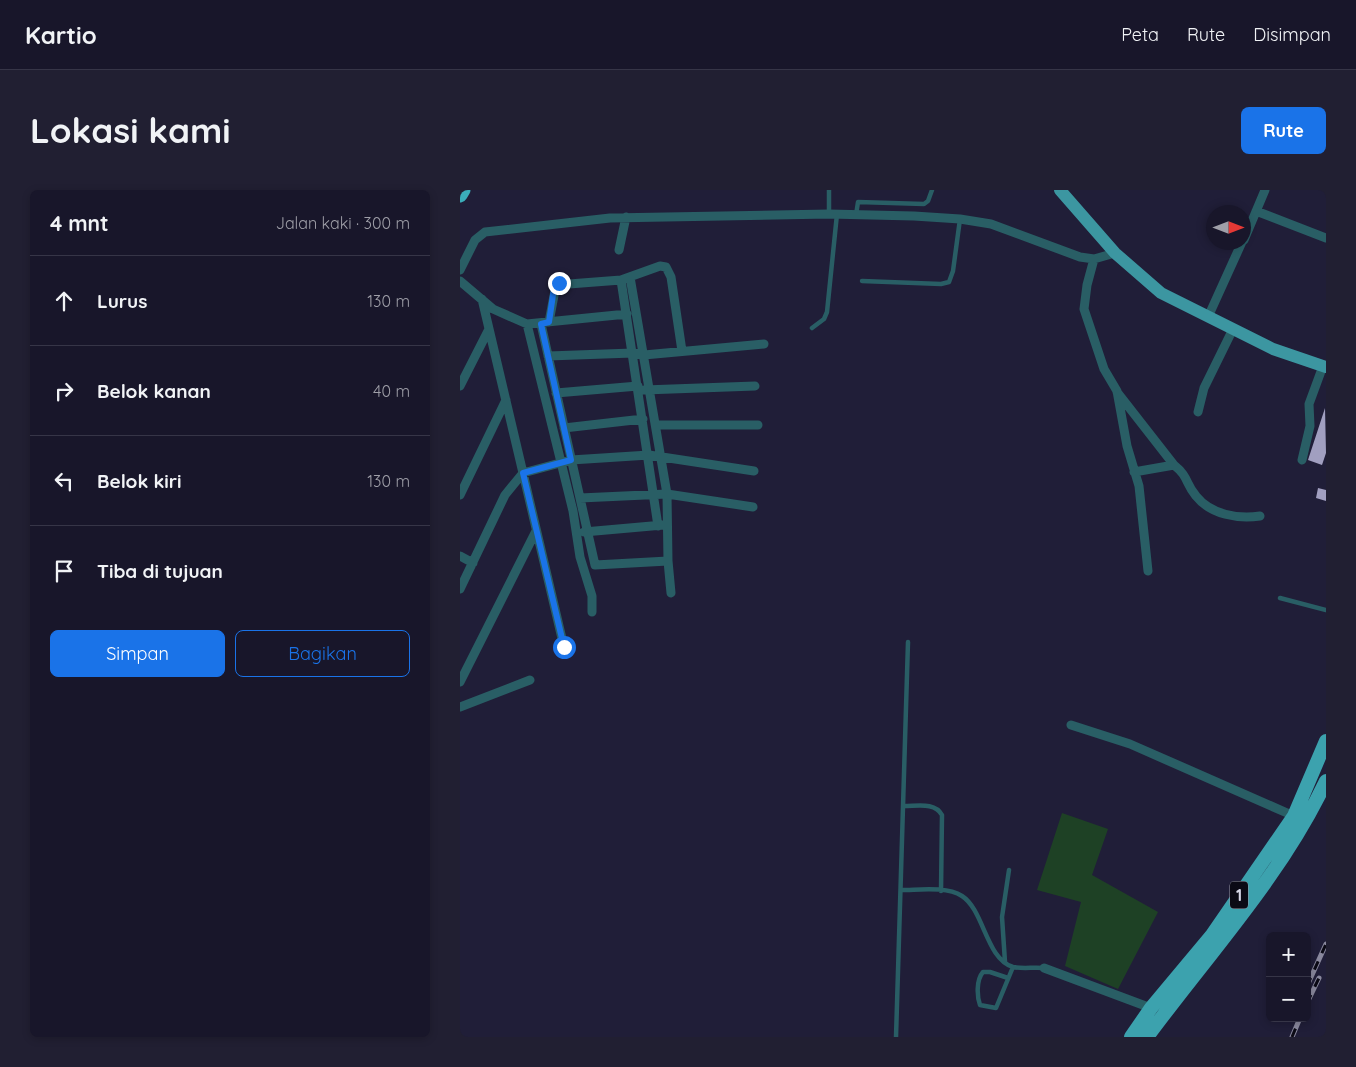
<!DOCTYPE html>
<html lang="id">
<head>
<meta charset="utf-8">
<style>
	:root { --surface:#18162a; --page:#211f32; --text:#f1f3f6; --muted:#9f9fa8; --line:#363547; --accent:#1a73e8 }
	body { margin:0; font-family:Quicksand,sans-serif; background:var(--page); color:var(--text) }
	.controls { position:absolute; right:15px; bottom:15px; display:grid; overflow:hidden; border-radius:8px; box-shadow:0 2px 8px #0003 }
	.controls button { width:45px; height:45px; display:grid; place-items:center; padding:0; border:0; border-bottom:1px solid var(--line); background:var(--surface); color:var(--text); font:25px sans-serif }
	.compass { position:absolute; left:746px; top:15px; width:45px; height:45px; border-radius:50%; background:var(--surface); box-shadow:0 2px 8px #0003; rotate:90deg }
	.stop { position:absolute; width:15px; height:15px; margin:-11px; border:4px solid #1a73e8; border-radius:50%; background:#fff }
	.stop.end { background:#1a73e8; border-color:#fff; box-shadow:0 1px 5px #0008 }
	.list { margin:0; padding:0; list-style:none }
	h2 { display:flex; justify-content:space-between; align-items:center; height:65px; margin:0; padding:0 20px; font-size:21px }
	h2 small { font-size:16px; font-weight:400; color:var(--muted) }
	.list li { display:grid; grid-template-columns:32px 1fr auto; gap:15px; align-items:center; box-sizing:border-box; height:90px; padding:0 20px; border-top:1px solid var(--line) }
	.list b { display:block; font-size:19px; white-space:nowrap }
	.list em { font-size:16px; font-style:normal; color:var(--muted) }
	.actions { display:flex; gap:10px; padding:15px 20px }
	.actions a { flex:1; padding:11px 0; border:1px solid var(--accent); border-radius:8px; text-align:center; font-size:18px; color:var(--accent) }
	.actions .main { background:var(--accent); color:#fff }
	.icon { flex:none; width:28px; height:28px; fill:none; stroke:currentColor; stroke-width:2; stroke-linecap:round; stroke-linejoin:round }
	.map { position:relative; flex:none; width:866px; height:847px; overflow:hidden; border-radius:8px }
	header { display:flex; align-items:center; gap:30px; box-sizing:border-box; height:70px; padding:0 25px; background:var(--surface); border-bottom:1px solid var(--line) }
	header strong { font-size:24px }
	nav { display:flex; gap:28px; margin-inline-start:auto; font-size:18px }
	.intro { display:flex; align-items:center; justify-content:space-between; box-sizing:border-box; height:120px; padding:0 30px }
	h1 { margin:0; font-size:35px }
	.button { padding:12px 22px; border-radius:8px; background:var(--accent); color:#fff; font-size:18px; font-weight:700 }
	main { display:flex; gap:30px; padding:0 30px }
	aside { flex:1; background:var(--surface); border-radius:8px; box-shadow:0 2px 8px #0003 }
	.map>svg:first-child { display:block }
	.green { fill:#1e4125 }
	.building { fill:#a19fc0 }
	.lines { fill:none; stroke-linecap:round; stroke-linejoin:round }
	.service { stroke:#295e65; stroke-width:4.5 }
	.minor { stroke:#295e65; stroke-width:9 }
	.primary { stroke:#3c96a1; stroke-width:12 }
	.trunk { stroke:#3ca2ae; stroke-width:14 }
	.motorway { stroke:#3badba; stroke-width:15 }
	.rail-casing { stroke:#89889d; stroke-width:5 }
	.rail { stroke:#0b0a15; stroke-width:3; stroke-dasharray:9; stroke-linecap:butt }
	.route { stroke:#1a73e8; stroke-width:6 }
	.labels { text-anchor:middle; stroke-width:5; stroke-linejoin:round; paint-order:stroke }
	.shield { fill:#0b0a15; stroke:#9898a7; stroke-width:1 }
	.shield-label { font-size:16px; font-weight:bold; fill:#d5d5e6 }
</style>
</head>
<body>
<header>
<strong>Kartio</strong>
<nav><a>Peta</a><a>Rute</a><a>Disimpan</a></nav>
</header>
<div class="intro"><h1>Lokasi kami</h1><a class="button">Rute</a></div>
<main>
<aside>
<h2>4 mnt<small>Jalan kaki · 300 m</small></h2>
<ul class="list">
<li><svg class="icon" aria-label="ahead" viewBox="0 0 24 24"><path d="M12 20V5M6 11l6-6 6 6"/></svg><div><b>Lurus</b></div><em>130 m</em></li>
<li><svg class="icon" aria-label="right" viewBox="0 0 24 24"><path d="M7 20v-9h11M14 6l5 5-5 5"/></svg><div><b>Belok kanan</b></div><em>40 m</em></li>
<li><svg class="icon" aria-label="left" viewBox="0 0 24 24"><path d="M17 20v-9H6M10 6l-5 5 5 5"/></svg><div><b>Belok kiri</b></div><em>130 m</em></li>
<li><svg class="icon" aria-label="arrive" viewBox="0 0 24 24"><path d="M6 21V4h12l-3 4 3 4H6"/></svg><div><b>Tiba di tujuan</b></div></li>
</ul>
<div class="actions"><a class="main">Simpan</a><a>Bagikan</a></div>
</aside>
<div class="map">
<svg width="866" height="847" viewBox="0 0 866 847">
	<rect width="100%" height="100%" fill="#201e38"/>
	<path class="green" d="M602,623L648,639L632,685L698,722L658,799L605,776L621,712L577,700Z"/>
	<path class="building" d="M865,218L866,263L862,275L848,270Z
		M858,298L866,300V311L856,308Z"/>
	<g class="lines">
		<path class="service" d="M369,24V0
			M396,25L398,12L464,14L468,11L472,0
			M402,91L481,94L489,92L493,81L500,29
			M352,138L364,129L367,122L377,24
			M820,408L866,420
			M444,616C458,616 475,612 482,625L481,701
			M441,700C459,700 486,696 502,706C524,720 526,769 553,777C562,779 574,777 584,778
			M545,772L542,727L549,680
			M548,788L530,782H523C516,790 517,807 520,815L536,818L553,777
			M436,847L448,452"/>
		<path class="minor" d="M796,21L866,48
			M784,50L805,0
			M159,60L166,27
			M634,69L627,95L624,119L644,179L657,201L667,256L679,296L688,381
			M0,80L15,50L25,42L150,28L369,24L454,26L500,29L531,34L620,67L634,69L655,63
			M170,87L207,304L208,371L211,403
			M161,90L198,336
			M0,91L33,119L67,134L167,124
			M22,109L104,457
			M748,127L782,52
			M89,132L96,95L161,90L200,76L206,77L211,87L222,161
			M67,134L113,321L120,367L132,406V422
			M81,134L135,375L208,371
			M88,166L173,163L184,165L304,154
			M0,196L29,139
			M184,200L295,196
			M657,202L714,275
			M96,203L178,196
			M738,222L744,198L773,139
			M196,235H298
			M104,238L183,229
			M842,270L850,236L849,214L863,176
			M674,282L714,275C729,287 725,293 736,306C751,325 778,329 800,326
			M0,305L46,210
			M120,308L207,304L293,317
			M124,342L203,335
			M0,366L13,373
			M0,399L45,305L63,283L111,270L189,265L294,281
			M0,492L76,341
			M0,517L70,490
			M611,535L670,554L834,626
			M584,778L691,818"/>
		<path class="primary" d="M600,0L655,63L701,103L813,159L866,177"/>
		<path class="trunk" d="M671,847L691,818L752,745L834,626L866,551
			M687,847C749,763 821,686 866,591"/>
		<path class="motorway" d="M0,5L3,0"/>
		<g class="rail-casing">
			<path id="rail" d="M847,796L866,754
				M847,813L859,788
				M832,847L840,828"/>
		</g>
		<use href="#rail" class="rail"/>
	</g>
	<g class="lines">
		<path class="route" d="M99,93L94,98L89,132L81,134L111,270L63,283L104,457"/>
	</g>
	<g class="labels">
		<rect class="shield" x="770" y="691.5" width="18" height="27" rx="4"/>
		<g class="shield-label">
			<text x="779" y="711">1</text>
		</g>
	</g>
</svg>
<div class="controls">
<button>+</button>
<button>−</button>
</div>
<svg class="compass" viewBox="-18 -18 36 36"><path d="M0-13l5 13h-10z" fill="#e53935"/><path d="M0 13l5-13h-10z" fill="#9f9fa8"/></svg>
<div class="stop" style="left:104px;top:457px"></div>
<div class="stop end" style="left:99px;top:93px"></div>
</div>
</main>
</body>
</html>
